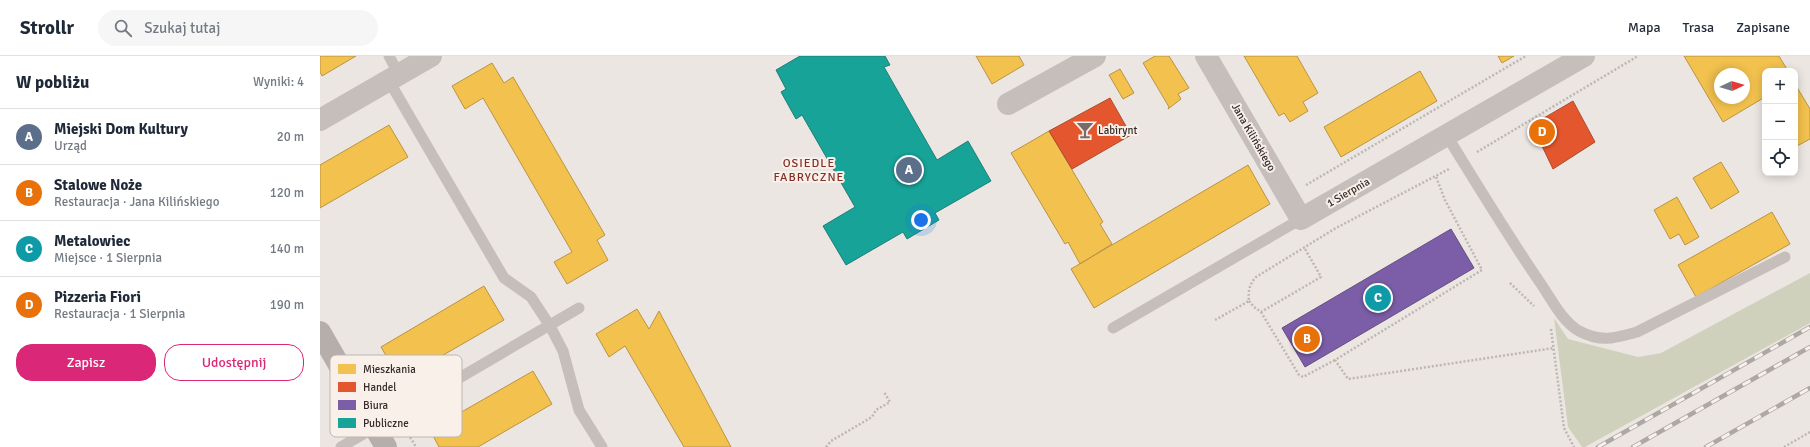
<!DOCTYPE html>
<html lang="pl">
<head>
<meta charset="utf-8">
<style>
	:root { --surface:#fff; --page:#f6f6f7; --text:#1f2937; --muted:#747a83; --line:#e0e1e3; --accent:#db2777 }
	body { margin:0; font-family:Signika,sans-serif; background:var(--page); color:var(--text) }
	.controls { position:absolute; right:12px; top:12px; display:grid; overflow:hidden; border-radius:8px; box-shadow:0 2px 10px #0003 }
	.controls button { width:36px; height:36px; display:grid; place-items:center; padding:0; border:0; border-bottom:1px solid var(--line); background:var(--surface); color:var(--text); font:20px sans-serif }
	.compass { position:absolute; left:1394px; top:12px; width:36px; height:36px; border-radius:50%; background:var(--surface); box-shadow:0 2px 10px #0003; rotate:86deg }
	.you { position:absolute; left:601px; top:164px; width:14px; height:14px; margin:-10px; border:3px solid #fff; border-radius:50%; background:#1a73e8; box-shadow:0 0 0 6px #1a73e833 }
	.badge { display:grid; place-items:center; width:26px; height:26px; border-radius:50%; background:var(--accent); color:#fff; font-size:13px; font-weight:700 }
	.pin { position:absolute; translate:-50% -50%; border:2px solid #fff; box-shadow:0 1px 4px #0006 }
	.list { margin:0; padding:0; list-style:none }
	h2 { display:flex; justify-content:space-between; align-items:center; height:52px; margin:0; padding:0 16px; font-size:17px }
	h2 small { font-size:13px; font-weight:400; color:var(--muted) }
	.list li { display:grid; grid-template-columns:26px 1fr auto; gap:12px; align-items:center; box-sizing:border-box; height:56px; padding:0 16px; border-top:1px solid var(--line) }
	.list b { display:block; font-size:15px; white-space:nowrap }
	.list p { margin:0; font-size:13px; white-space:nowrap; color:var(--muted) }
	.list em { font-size:13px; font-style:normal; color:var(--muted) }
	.actions { display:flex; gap:8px; padding:12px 16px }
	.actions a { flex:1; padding:9px 0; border:1px solid var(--accent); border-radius:16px; text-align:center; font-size:14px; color:var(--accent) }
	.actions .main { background:var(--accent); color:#fff }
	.icon { flex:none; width:22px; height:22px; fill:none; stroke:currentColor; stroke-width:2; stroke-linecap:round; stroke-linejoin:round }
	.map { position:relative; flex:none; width:1490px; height:391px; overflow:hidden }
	header { display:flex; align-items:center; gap:24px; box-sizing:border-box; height:56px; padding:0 20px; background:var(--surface); border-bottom:1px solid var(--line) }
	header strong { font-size:19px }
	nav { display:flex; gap:22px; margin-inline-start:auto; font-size:14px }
	.search { width:280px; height:36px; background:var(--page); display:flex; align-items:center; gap:10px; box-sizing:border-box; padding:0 14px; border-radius:22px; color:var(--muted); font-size:15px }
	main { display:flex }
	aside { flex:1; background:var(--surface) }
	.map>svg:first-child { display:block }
	.green { fill:#d0d1bd }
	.homes { fill:#f2c14e; stroke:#ba9443; fill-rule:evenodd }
	.shops { fill:#e4572e; stroke:#b04a2c }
	.offices { fill:#7b5ea7; stroke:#664f81 }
	.public { fill:#17a398; stroke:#207f77 }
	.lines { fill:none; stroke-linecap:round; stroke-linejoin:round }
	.path { stroke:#beb6b3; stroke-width:2.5; stroke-dasharray:2 2; stroke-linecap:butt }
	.lane { stroke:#c5bebb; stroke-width:11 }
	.street { stroke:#c5bebb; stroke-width:22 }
	.secondary { stroke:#b6aeab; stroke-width:22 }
	.rail-casing { stroke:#ada7a5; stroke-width:4.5 }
	.rail { stroke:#f9f0ea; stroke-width:3; stroke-dasharray:9; stroke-linecap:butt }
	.labels { text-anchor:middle; stroke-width:4; stroke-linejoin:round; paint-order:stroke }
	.poi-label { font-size:11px; fill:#362b29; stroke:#f9f0ea; text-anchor:start }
	.street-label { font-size:11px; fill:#362b29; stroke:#f9f0ea }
	.neighbourhood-label { font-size:12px; letter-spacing:1px; fill:#812f27; stroke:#f9f0ea }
	.key { fill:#f9f0ea; stroke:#beb5b0; stroke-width:1 }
	.key-label { font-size:11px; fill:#362b29 }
</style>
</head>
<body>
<header>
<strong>Strollr</strong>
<div class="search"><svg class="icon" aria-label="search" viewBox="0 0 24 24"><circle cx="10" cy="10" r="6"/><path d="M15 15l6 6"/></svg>Szukaj tutaj</div>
<nav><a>Mapa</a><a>Trasa</a><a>Zapisane</a></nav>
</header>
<main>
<aside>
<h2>W pobliżu<small>Wyniki: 4</small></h2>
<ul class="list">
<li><span class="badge" style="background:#5c6f8a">A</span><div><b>Miejski Dom Kultury</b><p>Urząd</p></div><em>20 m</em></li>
<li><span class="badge" style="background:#e8710a">B</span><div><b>Stalowe Noże</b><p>Restauracja · Jana Kilińskiego</p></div><em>120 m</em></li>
<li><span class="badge" style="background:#0f9aa8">C</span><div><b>Metalowiec</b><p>Miejsce · 1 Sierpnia</p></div><em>140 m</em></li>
<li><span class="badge" style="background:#e8710a">D</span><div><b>Pizzeria Fiori</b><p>Restauracja · 1 Sierpnia</p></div><em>190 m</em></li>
</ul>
<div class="actions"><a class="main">Zapisz</a><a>Udostępnij</a></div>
</aside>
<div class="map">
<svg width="1490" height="391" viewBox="0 0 1490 391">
	<rect width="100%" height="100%" fill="#ece6e2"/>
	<path class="green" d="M1490,217V267L1265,391H1262L1248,371L1234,262L1248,283L1318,301L1341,297Z"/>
	<path class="homes" d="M0,0H36L2,20L0,16Z
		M656,0H699L704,9L672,28Z
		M835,0H849L869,32L858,38L861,43L848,53L849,51L823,7Z
		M924,0H977L998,37L983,46L988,55L970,66L964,57L959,60Z
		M1178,0H1194L1182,7Z
		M1364,0H1459L1468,15H1445V41L1403,66ZM1400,18H1424V42H1400Z
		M172,7L184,27L193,21L285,179L277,184L288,204L247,228L234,206L252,196L163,42L145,53L132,30Z
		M800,13L814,37L803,43L789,19Z
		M1100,15L1117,45L1021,101L1004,71Z
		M1475,28L1490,53V83L1477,90L1475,87Z
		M69,69L88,101L0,152V109Z
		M729,75L783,166L780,168L792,188L760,208L748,186L745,188L691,97Z
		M1401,106L1419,136L1391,153L1373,122Z
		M928,109L950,148L774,252L751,213Z
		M1357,141L1379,181L1365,189L1359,178L1350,183L1334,154Z
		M1452,156L1470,188L1376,241L1358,209Z
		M164,230L184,264L80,324L61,291Z
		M317,253L329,273L339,255L411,391H364L305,290L289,301L276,278Z
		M213,315L232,348L158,391H119L110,374Z"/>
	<path class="shops" d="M790,42L811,79L752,113L729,75Z
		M1253,45L1275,86L1233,113L1212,69Z"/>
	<path class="offices" d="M1131,173L1154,212L985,311L962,272Z"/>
	<path class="public" d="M480,0H565L570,9L564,11L617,104L648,85L671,125L615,157L619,164L587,183L583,176L526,209L503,170L535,151L482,59L476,63L461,36L466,33L456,14Z"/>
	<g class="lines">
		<path class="path" d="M1157,96L1318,0
			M1116,121L1125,144L1162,214L1015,304L1028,323L1234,292
			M986,129L1206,0
			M1190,227L1214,250
			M929,245L934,251L941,256L1001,221L984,191
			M941,256L979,319L983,321L1015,304
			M895,264L929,245C928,235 929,229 936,221L1016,172L1129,113
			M1231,273L1244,372L1254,391
			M84,371L96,391
			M506,391L511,385L552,361L556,354L570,346L564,336
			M1464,391L1490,376"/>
		<path class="lane" d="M69,0L79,19
			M69,25L184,222L211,241L230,270L243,295L259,354L282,391
			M1127,80C1158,130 1188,180 1221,228C1232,244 1242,265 1259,275C1282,287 1295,282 1317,276L1465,201
			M793,272L981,163
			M21,391L259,252"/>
		<path class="street" d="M886,0L981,163L1264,0
			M688,48L775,0
			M0,64L111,0"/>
		<path class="secondary" d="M0,276L66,391"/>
		<g class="rail-casing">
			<path id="rail" d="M1278,391L1490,271
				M1313,391L1490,291
				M1386,391L1490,332"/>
		</g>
		<use href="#rail" class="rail"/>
	</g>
	<defs>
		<g id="bar-bare" transform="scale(1.38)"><path d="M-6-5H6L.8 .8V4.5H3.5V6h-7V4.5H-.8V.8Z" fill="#766c6a" stroke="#f9f0ea" stroke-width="2.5" paint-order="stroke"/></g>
	</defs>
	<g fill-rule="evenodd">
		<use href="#bar-bare" x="765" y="74"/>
	</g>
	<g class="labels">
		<g class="poi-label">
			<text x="778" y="78">Labirynt</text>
		</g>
		<g class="street-label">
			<text transform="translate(934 81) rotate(60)" y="4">Jana Kilińskiego</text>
			<text transform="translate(1028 136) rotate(-30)" y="4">1 Sierpnia</text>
		</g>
		<g class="neighbourhood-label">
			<text x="489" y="111">OSIEDLE<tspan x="489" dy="14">FABRYCZNE</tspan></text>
		</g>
	</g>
	<rect x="10" y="299" width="132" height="82" rx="6" class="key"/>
	<rect x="18" y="308" width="18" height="10" fill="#f2c14e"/>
	<rect x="18" y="326" width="18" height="10" fill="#e4572e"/>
	<rect x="18" y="344" width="18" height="10" fill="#7b5ea7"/>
	<rect x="18" y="362" width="18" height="10" fill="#17a398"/>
	<g class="key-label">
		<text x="43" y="317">Mieszkania</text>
		<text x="43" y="335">Handel</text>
		<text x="43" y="353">Biura</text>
		<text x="43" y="371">Publiczne</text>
	</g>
</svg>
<div class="controls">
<button>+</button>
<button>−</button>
<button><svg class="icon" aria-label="locate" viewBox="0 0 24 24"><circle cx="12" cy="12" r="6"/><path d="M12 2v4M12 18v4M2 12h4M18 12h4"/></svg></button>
</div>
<svg class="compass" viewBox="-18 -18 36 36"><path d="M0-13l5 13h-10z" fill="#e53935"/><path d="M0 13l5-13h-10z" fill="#747a83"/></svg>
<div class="you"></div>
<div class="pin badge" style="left:589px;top:114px;background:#5c6f8a">A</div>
<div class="pin badge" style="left:987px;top:283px;background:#e8710a">B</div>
<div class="pin badge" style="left:1058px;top:242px;background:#0f9aa8">C</div>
<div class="pin badge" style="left:1222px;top:76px;background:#e8710a">D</div>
</div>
</main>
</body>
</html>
